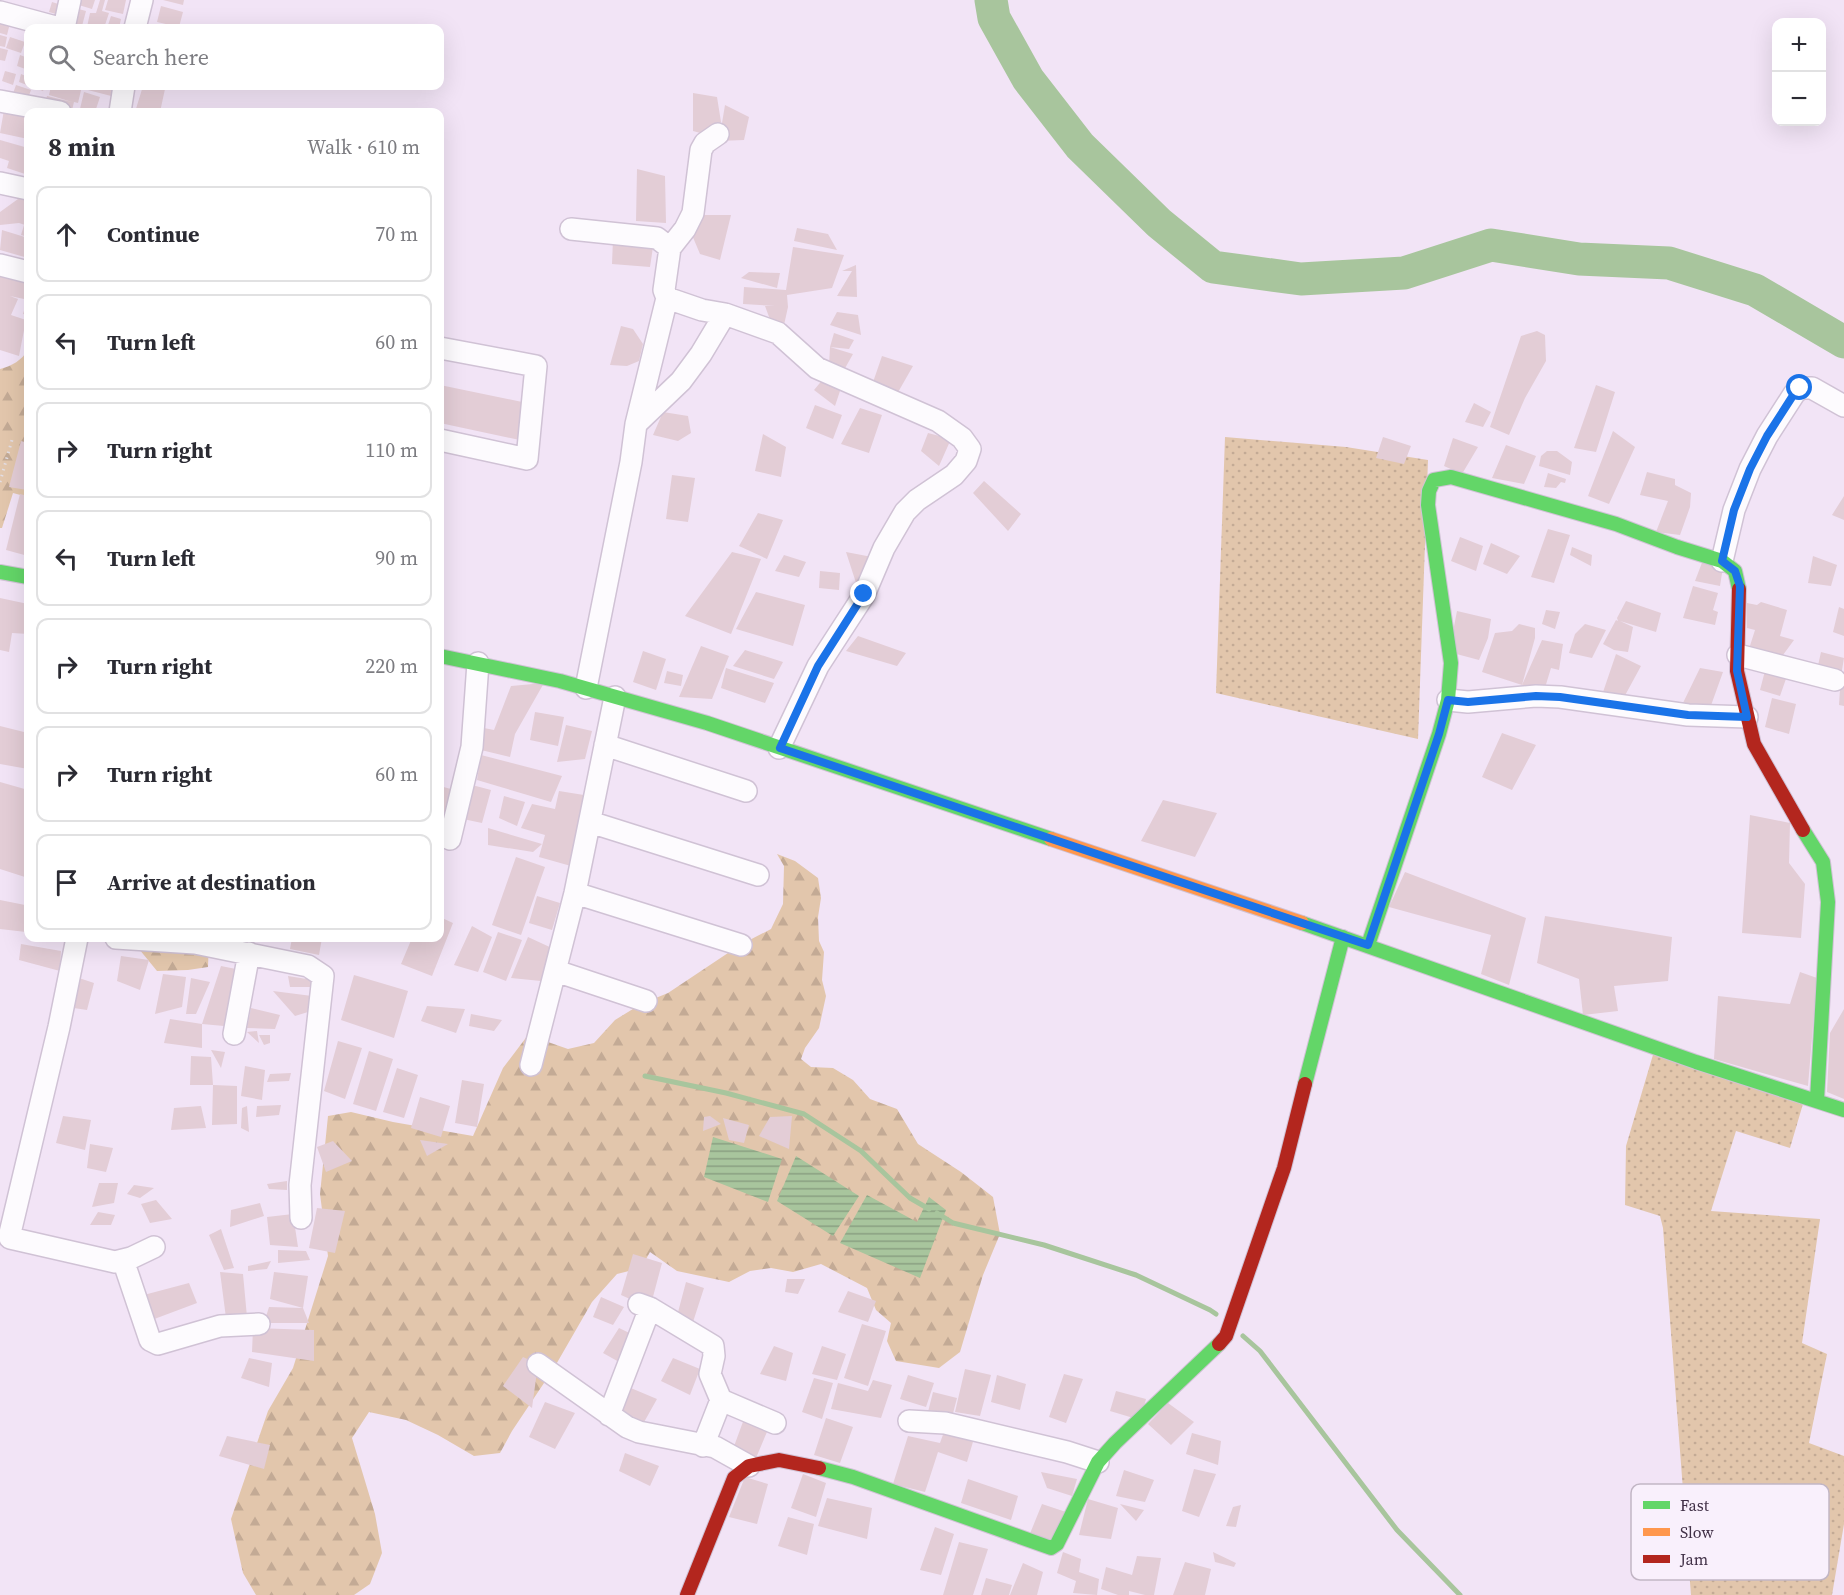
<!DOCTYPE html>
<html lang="en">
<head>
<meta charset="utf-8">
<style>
	:root { --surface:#fff; --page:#f2f2f3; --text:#2b2b33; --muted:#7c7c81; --line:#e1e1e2 }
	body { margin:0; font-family:"Source Serif 4",serif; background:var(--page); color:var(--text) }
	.controls { position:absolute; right:18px; top:18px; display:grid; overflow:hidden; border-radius:12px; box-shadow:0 6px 24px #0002 }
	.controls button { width:54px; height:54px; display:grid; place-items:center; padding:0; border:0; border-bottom:2px solid var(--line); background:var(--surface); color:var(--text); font:30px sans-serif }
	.stop { position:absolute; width:18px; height:18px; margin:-14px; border:4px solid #1a73e8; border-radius:50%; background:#fff }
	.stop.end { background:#1a73e8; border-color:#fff; box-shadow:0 2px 6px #0008 }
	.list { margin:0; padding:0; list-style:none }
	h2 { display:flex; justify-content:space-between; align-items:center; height:78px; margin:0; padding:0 24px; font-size:26px }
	h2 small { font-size:20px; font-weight:400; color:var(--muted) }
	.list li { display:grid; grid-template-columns:39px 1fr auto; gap:18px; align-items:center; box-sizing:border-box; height:96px; margin:0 12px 12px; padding:0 12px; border:2px solid var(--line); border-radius:12px }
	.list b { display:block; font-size:22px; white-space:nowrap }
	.list em { font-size:20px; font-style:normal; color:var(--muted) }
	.icon { flex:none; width:33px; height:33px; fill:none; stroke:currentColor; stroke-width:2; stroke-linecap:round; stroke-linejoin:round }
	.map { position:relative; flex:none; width:1844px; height:1595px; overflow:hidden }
	.search { position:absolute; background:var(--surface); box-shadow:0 6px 24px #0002; left:24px; top:24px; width:420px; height:66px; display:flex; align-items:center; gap:15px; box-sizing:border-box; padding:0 21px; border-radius:12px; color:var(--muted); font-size:22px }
	.panel { position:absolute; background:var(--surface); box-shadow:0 6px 24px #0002; left:24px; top:108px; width:420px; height:834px; border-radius:12px }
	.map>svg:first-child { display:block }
	.grass { fill:url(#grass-dots) }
	.forest { fill:url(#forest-firs) }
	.water { fill:url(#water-rules) }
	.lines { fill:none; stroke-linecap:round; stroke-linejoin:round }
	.stream { stroke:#a8c59d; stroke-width:5 }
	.river { stroke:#a8c59d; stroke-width:33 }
	.building { fill:#e3cdd6 }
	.street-casing { stroke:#d0c2d5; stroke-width:24 }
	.fast-casing { stroke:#d0c2d5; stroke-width:16 }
	.slow-casing { stroke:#d0c2d5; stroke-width:16 }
	.jam-casing { stroke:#d0c2d5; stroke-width:16 }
	.path { stroke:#e3dee4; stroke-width:3; stroke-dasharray:1.5 4.5; stroke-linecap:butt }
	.street { stroke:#fdfbfe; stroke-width:21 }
	.fast { stroke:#63d668; stroke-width:14 }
	.slow { stroke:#ff974d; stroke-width:14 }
	.jam { stroke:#b3261e; stroke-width:14 }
	.route { stroke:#1a73e8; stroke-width:8 }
	.key { fill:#f9f0fc; stroke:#c2b6c5; stroke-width:1.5 }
	.key-label { font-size:16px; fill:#402f46 }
</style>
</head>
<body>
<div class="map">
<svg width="1844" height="1595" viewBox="0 0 1844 1595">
	<defs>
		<pattern id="grass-dots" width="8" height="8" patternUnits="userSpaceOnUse" patternTransform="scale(1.5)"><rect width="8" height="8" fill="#e2c6ac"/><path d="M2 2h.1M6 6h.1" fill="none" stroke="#c3aa95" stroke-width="1.8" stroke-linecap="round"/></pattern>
		<pattern id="forest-firs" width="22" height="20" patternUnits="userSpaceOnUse" patternTransform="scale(1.5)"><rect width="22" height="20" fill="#e2c6ac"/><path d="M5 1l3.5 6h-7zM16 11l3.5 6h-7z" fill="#c3aa95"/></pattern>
		<pattern id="water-rules" width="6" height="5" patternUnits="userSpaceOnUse" patternTransform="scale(1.5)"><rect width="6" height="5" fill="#a8c59d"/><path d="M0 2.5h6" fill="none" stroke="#8aa082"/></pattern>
	</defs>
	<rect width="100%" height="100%" fill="#f2e4f6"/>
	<path class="grass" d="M1225,437L1346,447L1428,460L1418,739L1216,693Z
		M1655,1048L1805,1097L1790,1148L1736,1131L1711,1211L1820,1219L1802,1343L1827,1354L1809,1443L1844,1456V1524L1832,1595H1691L1663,1228L1660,1216L1625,1205L1626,1146Z"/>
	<path class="forest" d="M28,350V497L13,493L2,528H0V369C12,366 22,360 28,350Z
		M777,854L795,861L818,878L821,898L818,917L819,941L824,952L822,980L826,996L819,1028L805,1048L801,1059L811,1067L833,1068L853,1080L870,1099L897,1109L918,1144L961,1172L993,1197L1000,1234L983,1275L960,1352L939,1368L896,1361L887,1341L891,1323L876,1310L867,1288L821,1264L793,1272L771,1268L750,1271L729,1282L677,1271L650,1252L641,1268L617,1274L592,1302L554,1368L512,1431L500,1453L474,1456L438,1435L406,1420L369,1412L352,1438L375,1514L382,1553L370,1584L354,1595H256L243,1573L231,1519L268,1411L293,1368L328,1256L320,1194L328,1116L351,1112L393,1122L473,1136L503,1068L528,1035L568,1049L594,1043L615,1020L641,1004L668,993L740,945L771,929L783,904L784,866Z
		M209,938L208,967L188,970L157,971L139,949Z"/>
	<path class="water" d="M713,1137L782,1159L768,1202L704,1177Z
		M796,1156L859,1196L833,1236L777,1201Z
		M867,1195L917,1222L929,1197L946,1210L920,1278L840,1243Z"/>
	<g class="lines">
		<path class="stream" d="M645,1076L726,1093L804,1114L861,1151L910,1198L929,1209
			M937,1213L953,1223L1044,1245L1136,1275L1210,1310L1216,1314
			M1243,1336L1260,1351L1397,1530L1460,1595"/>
		<path class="river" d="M991,0L994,18L1028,79L1080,146L1159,223L1213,267L1301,279L1404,273L1491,245L1579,259L1669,263L1755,290L1844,342"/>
	</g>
	<path class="building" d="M73,0H95L92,9L72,3Z
		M100,0H105L102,11L109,13L104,28L87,27L90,13H96Z
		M108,0H126L123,14L105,10Z
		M163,0H184L183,5Z
		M52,2L74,9L63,16L49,12Z
		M161,6L183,12L179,27L157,22Z
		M75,8L86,11L82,26L71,23Z
		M111,16L121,19L119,28H107Z
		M0,21L10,23L7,35L0,33Z
		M0,35L7,37L5,47L0,46Z
		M10,37L25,42L21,53L6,48Z
		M0,48L8,50L5,61L0,60Z
		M20,55L28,58V70L17,66Z
		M5,71L16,74L13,85L2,81Z
		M21,74L28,77V86H45L43,91L19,82Z
		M16,85L31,90L27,101L12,96Z
		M51,86H82L78,103L74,102L72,110L45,104L47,96L72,102L49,95Z
		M85,86H118L115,97L84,89Z
		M143,86H153L165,89L160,112H135Z
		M84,92L100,97L95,112L80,109Z
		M693,93L717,97L721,122L704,134L693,131Z
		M725,105L749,117L744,140L719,141Z
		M4,110L28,115V139L0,133Z
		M0,140L28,148V175L7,168L9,161L0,158Z
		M637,169L665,176L666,223L636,221Z
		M28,197V226L19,223L0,225V212L18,199H27Z
		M702,215H731L720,260L700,254L692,235Z
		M24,225L28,227V237L21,235Z
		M797,228L828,234L837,250L794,241Z
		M2,230L28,238V258L0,250Z
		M613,239L653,247L650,267L612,264Z
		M793,247L844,255L832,288L787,295L788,307L784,325H772L765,306H775L743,304L744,287L786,290Z
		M856,265L857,297L837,296L852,271H842Z
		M0,271L28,281L24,299L10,296L18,299L11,315L26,320L19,356L0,350Z
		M749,272L780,273L777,288L741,278Z
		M28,296V315L23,314Z
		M837,312L858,315L861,335L830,325Z
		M621,326L633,329L643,344L639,361L627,366L610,365Z
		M1537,331L1545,335L1546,361L1525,398L1509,435L1490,427L1521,336Z
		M834,333L854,340L849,349L830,347Z
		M830,347L853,354L844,370L829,366Z
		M882,356L913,366L897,394L871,388Z
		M824,378L840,391L835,406L814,390Z
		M440,385L527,403L529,442L440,423Z
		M1596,385L1615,392L1596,452L1574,448Z
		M1474,403L1491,412L1483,427L1465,422Z
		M815,405L842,415L833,439L806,428Z
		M860,408L882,415L869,453L841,444Z
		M663,412L688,416L691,433L678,441L653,435Z
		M1613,431L1635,447L1609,504L1588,496Z
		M928,433L951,439L939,466L921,451Z
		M763,434L786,447L781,477L755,471Z
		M1383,437L1411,446L1404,464L1376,458Z
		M1453,438L1478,447L1462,474L1444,466Z
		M21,441L28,443V483L27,490L9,487Z
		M1506,445L1536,456L1524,484L1492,478Z
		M1547,451H1557L1572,462L1570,475L1539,466L1541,456Z
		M1647,472L1675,479V485L1691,493L1690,507L1680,535L1656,532L1668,501L1640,495Z
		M1548,473L1566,479L1565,483L1561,482L1556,488L1544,487Z
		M672,475L695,478L688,522L666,519Z
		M984,481L1021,514L1008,531L973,493Z
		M20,494L28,496V556L6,550Z
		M1844,496V520L1832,515Z
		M758,513L783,520L767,559L739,546Z
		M1548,529L1570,535L1554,583L1531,577Z
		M1460,537L1483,546L1476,571L1451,561Z
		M1491,543L1520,556L1507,574L1483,564Z
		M1572,547L1592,555L1591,566L1570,555Z
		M732,552L761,559L731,634L685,616Z
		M846,552L872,557L858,589Z
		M784,555L806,562L799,577L775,571Z
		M1813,556L1837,565L1831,586L1808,583Z
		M1703,560L1723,567L1720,586L1695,581Z
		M820,571L840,573L839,590L819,588Z
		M1693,586L1718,593L1713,610L1718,612L1715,625L1683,618Z
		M756,592L805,605L793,646L736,629Z
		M0,598L28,604V634L12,633L9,652L0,650Z
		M1626,601L1661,613L1656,632L1620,621L1633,627L1628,652L1614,650L1603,644L1616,620L1618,621L1617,618Z
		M1761,602L1787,610L1780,636L1794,640L1777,663L1748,652L1755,630L1747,628V603L1757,605Z
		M1839,607L1844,609V636L1833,632Z
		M1546,610L1560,612L1555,629L1542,624Z
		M1457,611L1491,619L1488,638L1479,660L1449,652Z
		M1519,624L1535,628V638L1522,685L1542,640L1563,644L1559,670L1551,668L1544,691L1522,685L1482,672L1495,633L1512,631Z
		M1585,624L1606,630L1592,658L1569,653L1575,634Z
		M858,636L906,653L897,666L846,651Z
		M701,646L729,656L712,699L679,697Z
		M745,650L783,662L774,679L733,666Z
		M643,651L666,659L656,690L633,682Z
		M1821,652L1844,658L1841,676L1817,670Z
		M1616,654L1641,666L1622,701L1602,695Z
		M1766,667L1788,673L1780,696L1760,690Z
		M726,668L774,683L765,703L721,688Z
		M1700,668L1723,672L1709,711L1682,705Z
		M667,671L683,675L681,686L664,683Z
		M1844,680V706L1839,705L1840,689Z
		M544,683L515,734L510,757L481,750L484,728L494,730L511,686Z
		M1772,698L1796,704L1789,734L1765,727Z
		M535,712L564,717L558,746L530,740Z
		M566,725L592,731L585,759L557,762Z
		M0,726L28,733V769L0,764Z
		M1502,733L1536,745L1512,790L1482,777Z
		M481,755L562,776L551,802L477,780Z
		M0,782L28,790V878L0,869Z
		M472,785L491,790L482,823L463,819Z
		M440,786L458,791L452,816L440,812Z
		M559,791L590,796L578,868L539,857L545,835L521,828L532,804L555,809Z
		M504,796L525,802L517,826L499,818Z
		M1163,800L1217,813L1195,857L1141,841Z
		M1750,815L1790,823L1789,863L1805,884L1801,938L1742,933Z
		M488,828L542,844L533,852L488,845Z
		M516,857L545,867L521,935L492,925Z
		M1405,872L1526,918L1509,985L1481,974L1491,935L1389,907Z
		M537,896L560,903L552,930L529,923Z
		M0,900L25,905L26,932L0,929Z
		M1545,916L1672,937L1668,981L1614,986L1618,1011L1583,1015L1579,979L1537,963Z
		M440,917L453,923L432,976L401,964L412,938H440Z
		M472,926L492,937L478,972L454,965Z
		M498,932L522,940L506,981L483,972Z
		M528,937L554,949L541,981L511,978Z
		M226,938H255L252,946L224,942Z
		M292,938H322L319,955L290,949Z
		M21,944L61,951L60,971L19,960Z
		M121,956L149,960L140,990L117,981Z
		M221,966L236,969L224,1026L202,1024Z
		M1800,972L1817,978L1808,1086L1714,1059L1718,996L1790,1004Z
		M163,974L186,977L182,1007L155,1014Z
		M354,975L408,991L394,1038L341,1020Z
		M288,976L313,980L314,987H290Z
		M76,977L94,983L87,1010L67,1007Z
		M191,978L210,982L196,1014H186Z
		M273,991L312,996L308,1012L295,1016Z
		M427,1006L465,1009L456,1033L421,1021Z
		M251,1008L280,1015L275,1029L247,1028Z
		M1844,1009V1099L1827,1092L1830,1033Z
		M471,1014L502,1020L494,1031L469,1026Z
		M170,1019L202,1024V1048L164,1043Z
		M257,1031L259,1043L247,1032Z
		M259,1035H270V1043L264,1045Z
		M338,1041L362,1048L345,1099L324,1091Z
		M211,1050L225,1052L221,1068Z
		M369,1051L393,1059L376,1111L353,1104Z
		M191,1056L211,1057L213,1085H190Z
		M245,1066L265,1070L262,1100L241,1096Z
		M397,1068L418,1075L404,1118L383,1112Z
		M291,1073L289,1081L267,1082L270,1074Z
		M462,1080L484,1084L477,1127L455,1123Z
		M213,1085L237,1086V1124L212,1125Z
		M420,1097L450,1106L441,1137L411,1128Z
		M281,1105L279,1115L256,1117L257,1106Z
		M201,1106L206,1128L171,1130L174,1108Z
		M247,1106L249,1132L241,1128L242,1108Z
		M63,1116L91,1120L85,1150L56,1143Z
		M710,1116L721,1124L703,1131L704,1117Z
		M792,1116L789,1149L759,1136L770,1117Z
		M723,1118L749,1125L744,1143L729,1140Z
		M420,1140L448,1144L427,1156Z
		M333,1141L352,1161L326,1172L317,1147Z
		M90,1144L113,1148L106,1172L87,1168Z
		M287,1181V1190L269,1189L267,1184Z
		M99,1183H118L114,1203L92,1207Z
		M134,1185L154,1188L140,1198L127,1194Z
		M156,1200L172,1219L150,1223L141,1204Z
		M260,1203L264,1216L230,1227L231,1210Z
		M317,1208L345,1211L335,1253L309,1248Z
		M98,1212L115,1215L111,1225H90Z
		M293,1214L298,1247L270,1245L267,1217Z
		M221,1229L234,1268L224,1270L209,1235Z
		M278,1250L306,1251L310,1260L278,1263Z
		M633,1254L662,1263L650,1308L621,1295Z
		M271,1261L267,1269L248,1271V1266Z
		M220,1272L243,1274L247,1317L226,1318Z
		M274,1272L308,1276L303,1308L270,1299Z
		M787,1279H805L798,1294L785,1292Z
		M686,1282L704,1288L693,1322L677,1316Z
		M189,1283L197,1303L149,1321L140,1296Z
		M848,1291L876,1301L868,1322L838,1312Z
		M601,1297L624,1307L613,1325L593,1317Z
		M269,1307L303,1308L309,1323H264Z
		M862,1324L886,1331L868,1386L844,1378Z
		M253,1328L314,1330V1361L252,1352Z
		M619,1328L644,1340L628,1367L603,1353Z
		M774,1346L793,1353L786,1381L760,1374Z
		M822,1346L846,1354L837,1380L812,1374Z
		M523,1357L538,1364L532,1408L503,1386Z
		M249,1358L272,1363L269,1387L241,1378Z
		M673,1358L700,1369L690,1395L661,1381Z
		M965,1369L991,1375L980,1416L955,1412Z
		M1064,1374L1083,1379L1066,1423L1049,1417Z
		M908,1375L934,1383L926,1407L900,1399Z
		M997,1375L1026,1384L1020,1410L991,1402Z
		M814,1378L833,1383L822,1419L802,1412Z
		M873,1380L892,1385L881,1418L831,1409L838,1383L868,1391Z
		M626,1386L657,1399L643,1424L611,1410Z
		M1116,1391L1146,1399L1140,1420L1110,1411Z
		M933,1392L957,1398L951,1421L927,1416Z
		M545,1402L575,1413L555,1449L529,1437Z
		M1168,1403L1194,1422L1171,1445L1148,1424Z
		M826,1418L853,1427L840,1463L814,1455Z
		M744,1419L769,1427L756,1458L733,1449Z
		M945,1429L975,1435L967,1462L938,1452L925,1492L893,1484L908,1436L940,1443Z
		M1192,1433L1221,1441L1218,1465L1186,1454Z
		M227,1436L270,1445L264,1469L219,1456Z
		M625,1453L659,1466L650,1486L619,1471Z
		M1194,1469L1216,1474L1199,1517L1182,1511Z
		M1124,1470L1154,1480L1145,1502L1116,1496Z
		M1041,1472L1077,1479L1072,1496L1047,1488Z
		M803,1474L826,1483L816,1517L791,1508Z
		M745,1477L768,1484L757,1524L729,1517Z
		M968,1479L1018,1496L1011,1520L961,1503Z
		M827,1498L872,1508L867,1539L818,1526Z
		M1088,1499L1118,1508L1111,1539L1079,1535Z
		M1042,1504L1072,1514L1049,1542L1029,1536Z
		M1120,1504L1144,1510L1136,1521Z
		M1241,1505L1236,1527L1226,1526L1233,1507Z
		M788,1517L814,1524L807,1555L778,1546Z
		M935,1527L954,1534L941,1575L920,1570Z
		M959,1542L988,1549L973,1595H943Z
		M1063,1552L1081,1559L1079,1572L1099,1579L1097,1595L1073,1593L1076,1581L1057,1573Z
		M1213,1552L1236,1563L1234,1567L1215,1562Z
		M1137,1556L1161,1558L1154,1595H1145L1129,1591V1595H1118L1101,1589L1106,1567L1132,1575Z
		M1185,1562L1211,1569L1205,1595H1173Z
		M1023,1563L1043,1572L1037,1595H1010Z
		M986,1578L1012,1585L1009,1595H981Z"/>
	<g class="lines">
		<g class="street-casing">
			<path id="street" d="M0,12L59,28
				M64,28L70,0
				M135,28L142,0
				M0,101L60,112
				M120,112L124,86
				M718,134L705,143L701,150L693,213L685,229L670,248L664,290L667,298L702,310L725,314L778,333L817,368L938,421L962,438L970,449L966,461L954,475L917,500L905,512L884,548L864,595L818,666L779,748
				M0,183L28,189
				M571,229L657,238L670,248
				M0,265L28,272
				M440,348L536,366L527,459L440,440
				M636,424L667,298
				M1722,561L1734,510L1750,469L1767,436L1794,394L1800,388H1812L1844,406
				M1738,655L1835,680
				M586,688L631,462L636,424L681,381L701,354L725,314
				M1448,700L1468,702L1536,696L1560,697L1688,715L1747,717
				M605,745L746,791
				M590,822L758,875
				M450,839L472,747L478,663
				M575,893L741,945
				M77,938L59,1027L10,1233V1238L115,1262L131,1258L154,1247
				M116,938L195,943L308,966L323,976L300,1185L301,1218
				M556,971L646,1001
				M234,1034L249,953
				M531,1065L575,893L615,697
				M123,1260L150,1340L158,1344L220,1326L259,1324
				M639,1304L650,1308L713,1346L714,1356L710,1374L721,1400L775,1423
				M538,1364L627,1427L639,1432L715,1447L749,1466
				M609,1415L650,1308
				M909,1421L945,1423L1067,1452L1098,1462
				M703,1446L721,1400"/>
		</g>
		<g class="fast-casing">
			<path id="fast" d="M0,572L28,577
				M440,656L560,681L707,723L1051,839
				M1803,830L1823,862L1828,902L1817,1100
				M1302,923L1696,1062L1844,1110
				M1368,945L1439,734L1448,700L1451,663L1428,505L1429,491L1434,480L1451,477L1616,524L1677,547L1722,561L1735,571L1739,589
				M1305,1084L1343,937
				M819,1468L853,1477L1051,1548L1057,1544L1098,1462L1115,1443L1219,1344"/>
		</g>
		<g class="slow-casing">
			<path id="slow" d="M1051,839L1302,923"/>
		</g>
		<g class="jam-casing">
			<path id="jam" d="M1739,589L1737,671L1754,744L1803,830
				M1219,1344L1226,1336L1284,1168L1305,1084
				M687,1595L734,1478L749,1466L779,1460L819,1468"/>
		</g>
		<path class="path" d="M0,482L12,440"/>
		<use href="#street" class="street"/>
		<use href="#fast" class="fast"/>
		<use href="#slow" class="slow"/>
		<use href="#jam" class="jam"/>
	</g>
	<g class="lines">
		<path class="route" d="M864,594L818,666L780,748L1368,945L1439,734L1448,700L1468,702L1536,696L1560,697L1688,715L1747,717L1737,671L1740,586L1735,571L1722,561L1734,510L1750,469L1767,436L1794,394L1800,388"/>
	</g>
	<rect x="1631" y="1484" width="198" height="96" rx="9" class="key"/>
	<rect x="1643" y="1501" width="27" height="8" fill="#63d668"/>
	<rect x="1643" y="1528" width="27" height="8" fill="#ff974d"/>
	<rect x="1643" y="1555" width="27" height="8" fill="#b3261e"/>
	<g class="key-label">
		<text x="1680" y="1511">Fast</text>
		<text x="1680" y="1538">Slow</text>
		<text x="1680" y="1565">Jam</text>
	</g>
</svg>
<div class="controls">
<button>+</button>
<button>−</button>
</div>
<div class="stop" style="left:1800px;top:388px"></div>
<div class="stop end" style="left:864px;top:594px"></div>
<div class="search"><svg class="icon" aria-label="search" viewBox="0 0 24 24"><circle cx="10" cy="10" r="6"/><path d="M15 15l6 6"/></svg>Search here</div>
<section class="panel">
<h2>8 min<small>Walk · 610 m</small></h2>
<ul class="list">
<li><svg class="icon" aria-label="ahead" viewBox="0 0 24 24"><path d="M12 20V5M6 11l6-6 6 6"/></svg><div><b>Continue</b></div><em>70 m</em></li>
<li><svg class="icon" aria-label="left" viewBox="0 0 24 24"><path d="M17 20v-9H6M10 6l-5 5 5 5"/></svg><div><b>Turn left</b></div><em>60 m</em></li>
<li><svg class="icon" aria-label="right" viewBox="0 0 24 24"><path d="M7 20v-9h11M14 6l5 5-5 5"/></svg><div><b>Turn right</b></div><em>110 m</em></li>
<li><svg class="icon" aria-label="left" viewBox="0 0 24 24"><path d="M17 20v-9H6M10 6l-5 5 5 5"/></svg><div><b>Turn left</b></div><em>90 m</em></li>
<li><svg class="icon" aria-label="right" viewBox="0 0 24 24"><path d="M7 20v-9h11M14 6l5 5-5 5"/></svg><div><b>Turn right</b></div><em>220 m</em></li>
<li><svg class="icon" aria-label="right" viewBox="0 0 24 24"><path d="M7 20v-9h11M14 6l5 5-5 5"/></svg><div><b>Turn right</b></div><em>60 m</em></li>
<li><svg class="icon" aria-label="arrive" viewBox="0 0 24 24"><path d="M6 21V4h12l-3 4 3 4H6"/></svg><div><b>Arrive at destination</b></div></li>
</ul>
</section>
</div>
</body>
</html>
